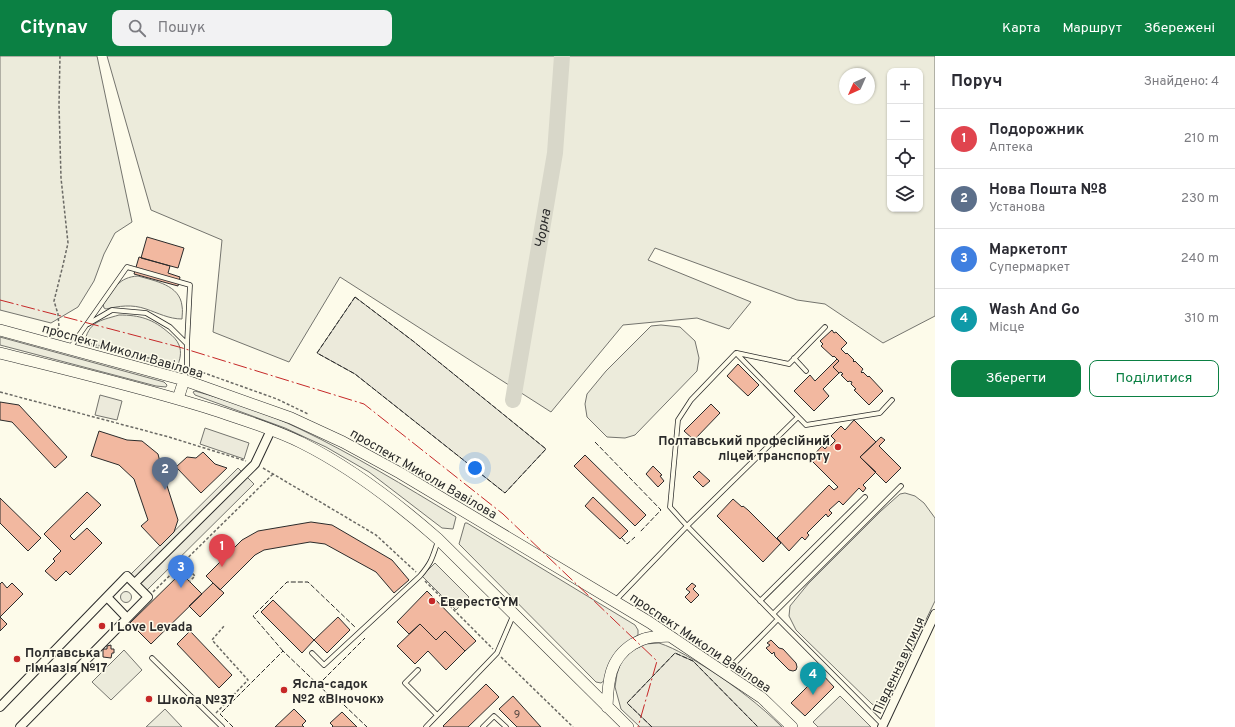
<!DOCTYPE html>
<html lang="uk">
<head>
<meta charset="utf-8">
<style>
	:root { --surface:#fff; --page:#f2f2f3; --text:#2b2b33; --muted:#7c7c81; --line:#e1e1e2; --accent:#0b8043 }
	body { margin:0; font-family:Overpass,sans-serif; background:var(--page); color:var(--text) }
	.controls { position:absolute; right:12px; top:12px; display:grid; overflow:hidden; border-radius:8px; box-shadow:0 1px 3px #0004 }
	.controls button { width:36px; height:36px; display:grid; place-items:center; padding:0; border:0; border-bottom:1px solid var(--line); background:var(--surface); color:var(--text); font:20px sans-serif }
	.compass { position:absolute; left:839px; top:12px; width:36px; height:36px; border-radius:50%; background:var(--surface); box-shadow:0 1px 3px #0004; rotate:225deg }
	.you { position:absolute; left:475px; top:412px; width:14px; height:14px; margin:-10px; border:3px solid #fff; border-radius:50%; background:#1a73e8; box-shadow:0 0 0 6px #1a73e833 }
	.badge { display:grid; place-items:center; width:26px; height:26px; border-radius:50%; background:var(--accent); color:#fff; font-size:13px; font-weight:700 }
	.pin { position:absolute; translate:-50% -33px; filter:drop-shadow(0 1px 2px #0008) }
	.pin::after { content:''; position:absolute; top:21px; width:14px; height:12px; background:inherit; clip-path:polygon(0 0,100% 0,50% 100%) }
	.list { margin:0; padding:0; list-style:none }
	h2 { display:flex; justify-content:space-between; align-items:center; height:52px; margin:0; padding:0 16px; font-size:17px }
	h2 small { font-size:13px; font-weight:400; color:var(--muted) }
	.list li { display:grid; grid-template-columns:26px 1fr auto; gap:12px; align-items:center; box-sizing:border-box; height:60px; padding:0 16px; border-top:1px solid var(--line) }
	.list b { display:block; font-size:15px; white-space:nowrap }
	.list p { margin:0; font-size:13px; white-space:nowrap; color:var(--muted) }
	.list em { font-size:13px; font-style:normal; color:var(--muted) }
	.actions { display:flex; gap:8px; padding:12px 16px }
	.actions a { flex:1; padding:9px 0; border:1px solid var(--accent); border-radius:8px; text-align:center; font-size:14px; color:var(--accent) }
	.actions .main { background:var(--accent); color:#fff }
	.icon { flex:none; width:22px; height:22px; fill:none; stroke:currentColor; stroke-width:2; stroke-linecap:round; stroke-linejoin:round }
	.map { position:relative; flex:none; width:935px; height:671px; overflow:hidden }
	header { display:flex; align-items:center; gap:24px; box-sizing:border-box; height:56px; padding:0 20px; background:var(--accent); color:#fff }
	header strong { font-size:19px }
	nav { display:flex; gap:22px; margin-inline-start:auto; font-size:14px }
	.search { width:280px; height:36px; background:var(--page); display:flex; align-items:center; gap:10px; box-sizing:border-box; padding:0 14px; border-radius:8px; color:var(--muted); font-size:15px }
	main { display:flex }
	aside { flex:1; background:var(--surface) }
	.map>svg:first-child { display:block }
	.green { fill:#ecebdb; stroke:#74746e; fill-rule:evenodd }
	.parking { fill:#eceadb; stroke:#74746e }
	.lines { fill:none; stroke-linecap:round; stroke-linejoin:round }
	.river { stroke:#d8d7c9; stroke-width:16 }
	.building { fill:#f2b8a0; stroke:#2b2b2b }
	.lane-casing { stroke:#2b2b2b; stroke-width:5.5 }
	.street-casing { stroke:#2b2b2b; stroke-width:10 }
	.secondary-casing { stroke:#2b2b2b; stroke-width:12 }
	.path { stroke:#6a6964; stroke-width:1.5; stroke-dasharray:3 2; stroke-linecap:butt }
	.lane { stroke:#fdfbea; stroke-width:4 }
	.street { stroke:#fdfbea; stroke-width:8 }
	.secondary { stroke:#fdfbea; stroke-width:11 }
	.fence { stroke:#2b2b2b; stroke-width:1; stroke-dasharray:5 2; stroke-linecap:butt }
	.power { stroke:#c62828; stroke-width:1; stroke-dasharray:14 3 2 3; stroke-linecap:butt }
	.poi-dot { fill:#c62828; stroke:#fdfbea; stroke-width:1.5 }
	.labels { text-anchor:middle; stroke-width:3; stroke-linejoin:round; paint-order:stroke }
	.number-label { font-size:11px; fill:#5d4e48 }
	.street-label { font-size:13px; fill:#2b2b2b; stroke:#fdfbea }
	.poi-label { font-size:13px; font-weight:bold; fill:#2b2b2b; stroke:#fdfbea; text-anchor:start }
	.water-label { font-size:14px; font-style:italic; fill:#2b2b2b; stroke:#fdfbea }
</style>
</head>
<body>
<header>
<strong>Citynav</strong>
<div class="search"><svg class="icon" aria-label="search" viewBox="0 0 24 24"><circle cx="10" cy="10" r="6"/><path d="M15 15l6 6"/></svg>Пошук</div>
<nav><a>Карта</a><a>Маршрут</a><a>Збережені</a></nav>
</header>
<main>
<div class="map">
<svg width="935" height="671" viewBox="0 0 935 671">
	<rect width="100%" height="100%" fill="#fdfbea"/>
	<path class="green" d="M0,0H97L132,166L115,177L104,198L94,225L78,251L51,267L0,254Z
		M107,0H935V260L883,287L825,248L797,244L655,192L648,204L751,246L729,273L697,262L623,269L551,356L340,221L289,306L213,276L222,184L151,154ZM890,15H920V153H890ZM845,18H869V42H845Z
		M138,220C155,225 180,229 182,250C183,255 182,259 182,263C169,263 158,257 146,253C132,248 119,250 106,253L104,252L103,248C113,233 119,221 138,220Z
		M119,259C140,259 153,263 169,277C173,280 177,284 179,289C182,296 180,304 177,311L172,312L84,288C89,265 99,265 119,259Z
		M661,269L680,271L695,285L699,302L697,315L635,379L625,382L607,381L587,361L585,348L587,338L606,315L651,270Z
		M0,281L164,326L167,329L166,331L156,330L0,289Z
		M195,335C230,345 267,357 300,373C354,399 405,430 456,461L453,473L442,472L369,416L326,391L285,372L195,339L193,336Z
		M905,437L915,440L924,447L935,462V545L907,603L896,622L887,645L880,653L872,648L803,581L796,574L789,560L790,550L808,528L881,455L900,438Z
		M465,467H467L635,569L638,574V579L630,585L605,624L601,627L596,626L459,488Z
		M120.5 541a5.5 5.5 0 1 1 11 0a5.5 5.5 0 1 1-11 0Z
		M659,587C677,593 694,604 710,614C736,631 760,649 782,671H640L621,653L615,631L617,618L621,606L632,595L645,588Z
		M124,594L142,614L111,644L92,626Z
		M165,653L182,671H146Z"/>
	<path class="parking" d="M355,241L413,285L546,393L505,437L355,318L317,297Z
		M100,339L122,345L117,364L95,359Z
		M205,372L249,387L244,403L200,388Z
		M238,412L254,428L145,536L129,520Z
		M435,507L469,541L456,554L422,520Z
		M675,597L693,605L758,671H652L627,647Z
		M840,640L871,671H818L813,666Z"/>
	<g class="lines">
		<path class="river" id="s1" d="M513,344L555,97L562,0"/>
	</g>
	<path class="building" d="M147,181L184,192L178,212L141,202Z
		M139,201L170,210L168,217L180,221L178,230L134,218Z
		M832,274L834,277L836,276L847,287L841,293L846,298L847,297L854,304L853,305L854,306L855,305L863,313L861,316L862,317L863,316L868,321L869,320L883,335L869,349L854,334L856,333L851,328L852,326L849,325L848,326L841,319L843,318L841,316L839,317L833,311L839,305L834,300L833,301L821,290L823,288L820,285Z
		M837,303L839,305L833,311L839,317L823,333L829,340L814,355L794,335L810,319L815,325Z
		M738,308L759,329L748,340L727,320Z
		M0,346L19,349L67,401L55,412L12,366L0,364Z
		M711,348L720,357L694,384L684,375Z
		M854,364L876,386L860,401L876,416L863,429L866,432L863,436L859,432L843,449L839,445L829,454L832,457L828,461L826,458L807,477L809,479L805,484L802,481L789,495L777,482L829,429L834,434L838,431L810,403L822,390L825,393L829,388L830,390L835,385V384L831,380L841,370L845,374Z
		M99,375L127,384L142,385L158,398L162,414L178,464L174,476L160,490L141,470L148,464L134,423L119,409L91,400Z
		M881,381L885,384L879,390L901,412L886,427L860,401Z
		M203,396L215,408L227,412L201,437L176,411L187,401L196,402Z
		M585,399L646,459L635,470L574,410Z
		M653,410L662,419L660,420L664,425L658,431L646,418Z
		M699,415L710,425L703,431L693,421Z
		M87,436L101,449L70,480L74,484L87,472L102,487L70,519L66,515L56,525L45,515L55,505L53,503L61,495L44,478Z
		M593,441L628,475L620,483L585,450Z
		M0,442L41,482L28,495L0,467Z
		M733,443L742,451L743,450L748,454L781,487L763,506L717,460Z
		M311,466L332,469L392,504L409,524L394,537L376,516L325,488L310,486L264,494L255,499L220,534L206,520L242,484L258,475Z
		M181,517L202,538L151,588L130,567Z
		M2,526L7,532L12,527L23,538L0,561L7,568L0,575V528Z
		M213,527L224,537L200,561L189,550Z
		M692,527L696,530L693,533L699,539L691,547L685,541L690,536L686,533Z
		M427,535L476,585L465,595L445,575L436,584L420,568L409,578L397,566Z
		M273,544L314,584L302,597L261,556Z
		M338,561L350,574L327,597L314,584Z
		M420,568L436,584L445,575L465,595L446,614L428,595L415,608L397,590Z
		M190,575L232,619L219,632L177,588Z
		M771,584L779,592L783,593L796,607L797,611L796,614L793,615L789,614L775,600L774,596L772,598L766,592L770,589L767,587Z
		M111,589V593H114V597H112L111,602L103,601V593H107V590Z
		M821,617L834,631L805,660L791,647Z
		M486,628L499,641L468,671H444L443,670Z
		M513,640L541,671H517L499,653Z
		M294,653L306,665L302,669L304,671H275Z
		M342,656L357,671H332L333,670L330,667Z"/>
	<g class="lines">
		<g class="lane-casing">
			<path id="lane" d="M88,268L112,254L146,257L170,271L187,288
				M70,292L127,211L190,229L187,288V312L184,323
				M737,297L789,308L825,271
				M794,302L806,315
				M615,545L687,470L798,361
				M760,545L865,441
				M773,558L901,430
				M778,563L687,470L670,451L678,364L691,344L736,297L806,369L880,357L892,344
				M312,597L324,609L420,520C432,506 432,502 438,485
				M152,602L222,671
				M418,614L405,627L437,659
				M726,616L778,563L883,669
				M426,671L497,597L513,560
				M483,671L494,660L506,671"/>
		</g>
		<g class="street-casing">
			<path id="street" d="M135,527L255,408L271,374
				M107,541L127,562
				M0,651L127,520L148,541L20,671
				M882,671L935,558"/>
		</g>
		<g class="secondary-casing">
			<path id="secondary" d="M0,274L184,324L291,362L343,386L400,417L649,566L762,642L792,671
				M0,297C72,315 144,332 214,354C244,364 274,373 302,387C352,412 396,446 438,483L628,671
				M178,343L184,324
				M607,651C608,626 609,603 633,588C637,586 641,584 644,583C652,580 661,581 669,580"/>
		</g>
		<path class="path" d="M54,278H55L59,271L58,258L54,245L63,209L68,187L61,122L59,49L60,0
			M84,286L181,310
			M193,313L277,343L308,358
			M0,336L169,381L246,405
			M263,412L376,479L416,516
			M182,507L195,520L189,526
			M425,525L493,593
			M153,536L273,418
			M501,601L573,671
			M216,657L248,624L212,584L224,570"/>
		<use href="#lane" class="lane"/>
		<use href="#street" class="street"/>
		<use href="#secondary" class="secondary"/>
		<path class="fence" d="M355,241L413,285L546,393L505,437L355,318L317,297Z
			M595,386L661,454L640,476
			M622,482L627,488L635,481
			M283,595L253,560L287,526H308L356,572
			M318,629L365,582
			M233,671L220,658L283,595L330,640L344,649L367,671
			M652,671L627,647L675,597L693,605L758,671"/>
		<path class="power" d="M0,244L179,291L364,348L503,458L657,605L638,671"/>
	</g>
	<g class="poi-dot">
		<circle cx="838" cy="391" r="4"/>
		<circle cx="432" cy="545" r="4"/>
		<circle cx="102" cy="570" r="4"/>
		<circle cx="17" cy="603" r="4"/>
		<circle cx="284" cy="634" r="4"/>
		<circle cx="149" cy="643" r="4"/>
	</g>
	<g class="labels">
		<g class="number-label">
			<text x="517" y="662">9</text>
		</g>
		<g class="street-label">
			<text transform="translate(123 294) rotate(16)" y="5">проспект Миколи Вавілова</text>
			<text transform="translate(424 417) rotate(30)" y="5">проспект Миколи Вавілова</text>
			<text transform="translate(701 586) rotate(34)" y="5">проспект Миколи Вавілова</text>
			<text transform="translate(898 609) rotate(-65)" y="5">Південна вулиця</text>
		</g>
		<g class="poi-label">
			<text x="830" y="389" text-anchor="end">Полтавський професійний<tspan x="830" dy="15">ліцей транспорту</tspan></text>
			<text x="440" y="550">ЕверестGYM</text>
			<text x="110" y="575">I Love Levada</text>
			<text x="25" y="601">Полтавська<tspan x="25" dy="15">гімназія №17</tspan></text>
			<text x="292" y="632">Ясла-садок<tspan x="292" dy="15">№2 «Віночок»</tspan></text>
			<text x="157" y="648">Школа №37</text>
		</g>
		<g class="water-label">
			<text dy="5" stroke="none"><textPath href="#s1" startOffset="174">Чорна</textPath></text>
		</g>
	</g>
</svg>
<div class="controls">
<button>+</button>
<button>−</button>
<button><svg class="icon" aria-label="locate" viewBox="0 0 24 24"><circle cx="12" cy="12" r="6"/><path d="M12 2v4M12 18v4M2 12h4M18 12h4"/></svg></button>
<button><svg class="icon" aria-label="layers" viewBox="0 0 24 24"><path d="M12 4l9 5-9 5-9-5zM3 14l9 5 9-5"/></svg></button>
</div>
<svg class="compass" viewBox="-18 -18 36 36"><path d="M0-13l5 13h-10z" fill="#e53935"/><path d="M0 13l5-13h-10z" fill="#7c7c81"/></svg>
<div class="you"></div>
<div class="pin badge" style="left:222px;top:511px;background:#e0444e">1</div>
<div class="pin badge" style="left:165px;top:434px;background:#5c6f8a">2</div>
<div class="pin badge" style="left:181px;top:532px;background:#3f7fe0">3</div>
<div class="pin badge" style="left:813px;top:639px;background:#0f9aa8">4</div>
</div>
<aside>
<h2>Поруч<small>Знайдено: 4</small></h2>
<ul class="list">
<li><span class="badge" style="background:#e0444e">1</span><div><b>Подорожник</b><p>Аптека</p></div><em>210 m</em></li>
<li><span class="badge" style="background:#5c6f8a">2</span><div><b>Нова Пошта №8</b><p>Установа</p></div><em>230 m</em></li>
<li><span class="badge" style="background:#3f7fe0">3</span><div><b>Маркетопт</b><p>Супермаркет</p></div><em>240 m</em></li>
<li><span class="badge" style="background:#0f9aa8">4</span><div><b>Wash And Go</b><p>Місце</p></div><em>310 m</em></li>
</ul>
<div class="actions"><a class="main">Зберегти</a><a>Поділитися</a></div>
</aside>
</main>
</body>
</html>
